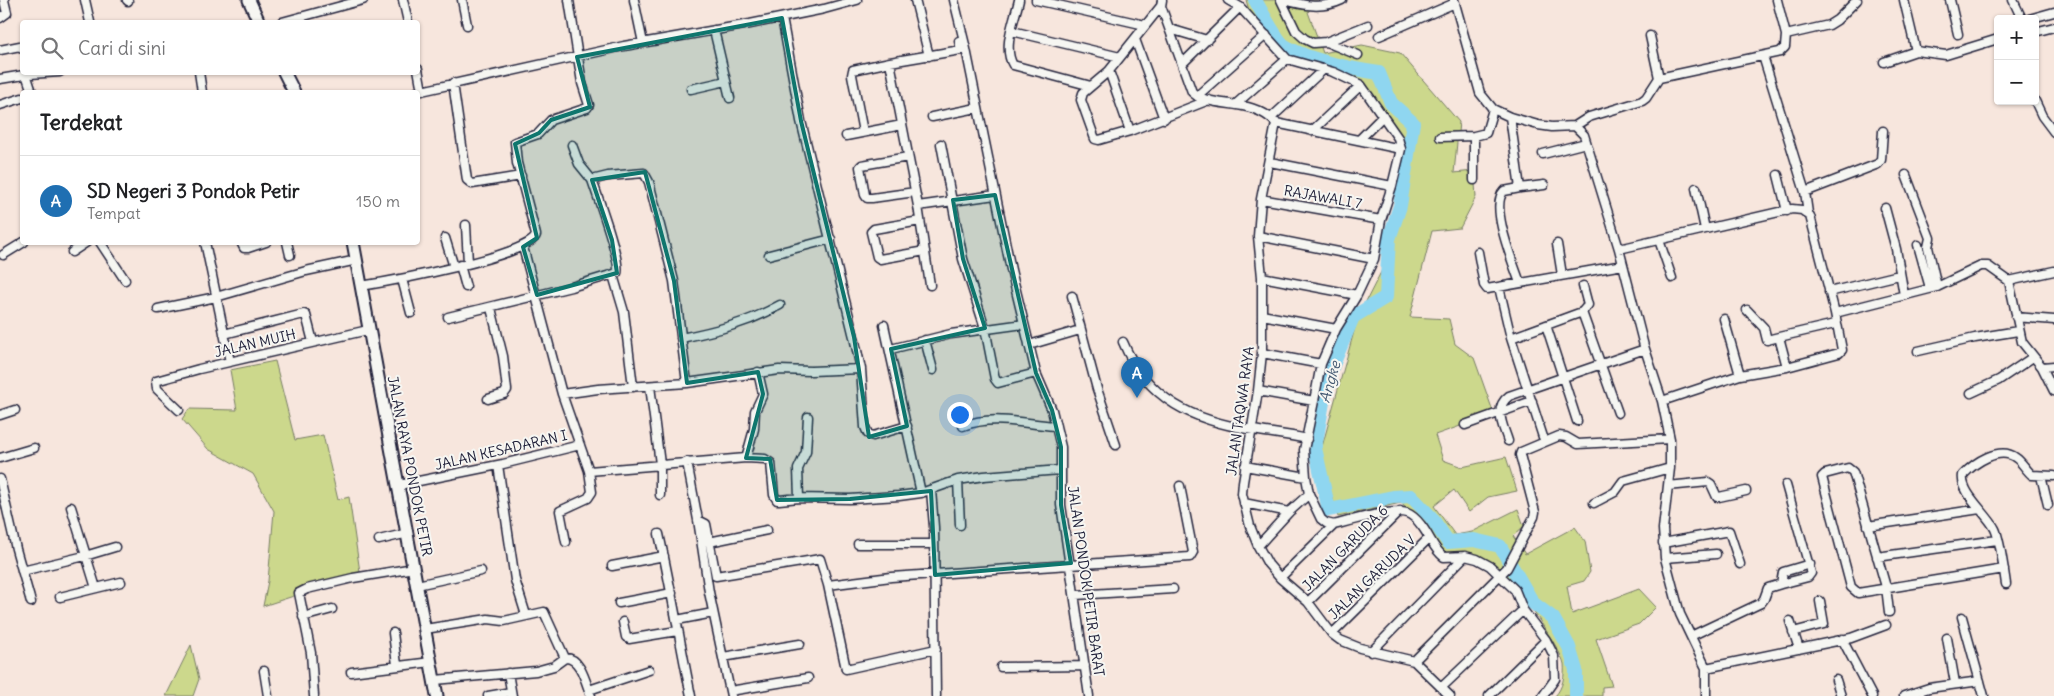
<!DOCTYPE html>
<html lang="id">
<head>
<meta charset="utf-8">
<style>
	:root { --surface:#fff; --page:#f6f6f6; --text:#202124; --muted:#757577; --line:#e0e0e0; --accent:#1f6fb2 }
	body { margin:0; font-family:Delius,sans-serif; background:var(--page); color:var(--text) }
	.controls { position:absolute; right:15px; top:15px; display:grid; overflow:hidden; border-radius:5px; box-shadow:0 1px 4px #0004 }
	.controls button { width:45px; height:45px; display:grid; place-items:center; padding:0; border:0; border-bottom:1px solid var(--line); background:var(--surface); color:var(--text); font:25px sans-serif }
	.you { position:absolute; left:959px; top:414px; width:18px; height:18px; margin:-12px; border:4px solid #fff; border-radius:50%; background:#1a73e8; box-shadow:0 0 0 8px #1a73e833 }
	.badge { display:grid; place-items:center; width:32px; height:32px; border-radius:50%; background:var(--accent); color:#fff; font-size:16px; font-weight:700 }
	.pin { position:absolute; translate:-50% -41px; filter:drop-shadow(0 1px 2px #0008) }
	.pin::after { content:''; position:absolute; top:26px; width:18px; height:15px; background:inherit; clip-path:polygon(0 0,100% 0,50% 100%) }
	.list { margin:0; padding:0; list-style:none }
	h2 { display:flex; justify-content:space-between; align-items:center; height:65px; margin:0; padding:0 20px; font-size:21px }
	h2 small { font-size:16px; font-weight:400; color:var(--muted) }
	.list li { display:grid; grid-template-columns:32px 1fr auto; gap:15px; align-items:center; box-sizing:border-box; height:90px; padding:0 20px; border-top:1px solid var(--line) }
	.list b { display:block; font-size:19px; white-space:nowrap }
	.list p { margin:0; font-size:16px; white-space:nowrap; color:var(--muted) }
	.list em { font-size:16px; font-style:normal; color:var(--muted) }
	.icon { flex:none; width:28px; height:28px; fill:none; stroke:currentColor; stroke-width:2; stroke-linecap:round; stroke-linejoin:round }
	.map { position:relative; flex:none; width:2054px; height:696px; overflow:hidden }
	.search { position:absolute; background:var(--surface); box-shadow:0 1px 4px #0004; left:20px; top:20px; width:400px; height:55px; display:flex; align-items:center; gap:12px; box-sizing:border-box; padding:0 18px; border-radius:5px; color:var(--muted); font-size:19px }
	.panel { position:absolute; background:var(--surface); box-shadow:0 1px 4px #0004; left:20px; top:90px; width:400px; height:155px; border-radius:5px }
	.map>svg:first-child { display:block }
	.green { fill:#ccd88c; stroke:#777d64 }
	.lines { fill:none; stroke-linecap:round; stroke-linejoin:round }
	.river { stroke:#8fd6f0; stroke-width:14 }
	.minor-casing { stroke:#22223b; stroke-width:11 }
	.secondary-casing { stroke:#22223b; stroke-width:15 }
	.minor { stroke:#f6f6f2; stroke-width:8 }
	.secondary { stroke:#f6f6f2; stroke-width:11 }
	.marked { fill:#0f766e; fill-opacity:0.2; stroke:#0f766e; stroke-width:4; stroke-linejoin:round }
	.labels { text-anchor:middle; stroke-width:4; stroke-linejoin:round; paint-order:stroke }
	.street-label { font-size:14px; fill:#22223b; stroke:#f6f6f2 }
	.water-label { font-size:15px; font-style:italic; fill:#435871; stroke:#f6f6f2 }
</style>
</head>
<body>
<div class="map">
<svg width="2054" height="696" viewBox="0 0 2054 696">
	<rect width="100%" height="100%" fill="#f7e6dd"/>
	<filter id="ink" filterUnits="userSpaceOnUse"><feTurbulence type="fractalNoise" baseFrequency=".02" numOctaves="2"/><feDisplacementMap in="SourceGraphic" scale="10" xChannelSelector="R" yChannelSelector="G"/><feConvolveMatrix kernelMatrix="1 2 1 2 8 2 1 2 1" color-interpolation-filters="sRGB"/></filter>
	<g filter="url(#ink)">
		<path class="green" d="M1246,0H1317L1308,12L1323,53L1362,45L1400,53L1459,122L1454,173L1474,171L1476,197L1460,228L1432,231L1410,317L1449,319L1455,344L1474,358L1494,414L1435,435L1443,460L1462,467L1506,457L1517,491L1488,497L1469,512L1454,490L1434,506L1455,535L1472,532L1518,509L1524,526L1513,536L1525,554L1575,527L1585,541L1590,572L1584,581L1567,586L1572,614L1639,589L1656,607L1639,624L1596,639L1612,686L1602,687V696H1555C1563,688 1565,675 1564,664C1562,650 1512,579 1500,569C1492,562 1460,557 1448,556L1401,503L1338,517L1320,454L1358,317L1383,268L1409,161L1398,139L1365,88L1337,76L1306,68L1283,52L1250,14Z
			M275,361L295,440L323,435L338,500L349,497L361,579L309,591L263,606L268,581L274,511L253,474L208,449L182,419L189,409L237,410L230,370Z
			M191,645L199,679L193,696H166Z"/>
		<g class="lines">
			<path class="river" d="M1255,0C1261,10 1277,41 1285,46C1307,60 1352,69 1379,73L1391,103L1413,123L1400,206L1389,239L1386,297L1353,317L1327,379L1315,448L1329,510L1393,497L1411,496L1431,517L1448,542L1474,540L1500,546L1533,603L1553,618L1569,647L1576,670V696"/>
			<g class="minor-casing">
				<path id="minor" d="M85,0L90,22
					M127,0L128,1
					M403,0L408,22
					M462,0L467,25
					M634,0L643,43
					M915,0L929,56
					M954,0L966,49L1011,270L1036,373L1052,410L1061,447V505L1089,696
					M1019,0C1015,19 1002,47 1013,65L1091,86
					M1036,0L1145,25
					M1162,0L1161,6L1192,92C1211,110 1251,96 1276,123L1261,199L1258,236L1262,277V353L1258,391L1243,482L1242,494L1250,526L1258,546L1268,564L1280,578L1308,602L1332,634L1340,640L1360,648L1414,661L1450,696
					M1228,0L1240,7L1287,59L1333,72L1361,85L1398,138L1401,149L1392,186L1381,220L1374,259L1357,295L1336,329L1321,364L1314,401L1304,450L1306,477L1309,494L1321,519L1326,523L1334,525C1349,521 1393,508 1407,513C1412,515 1418,521 1421,525C1430,536 1433,549 1444,557L1465,556L1477,559L1490,566L1515,590L1523,610L1546,640L1554,656L1555,679L1543,696
					M1281,0L1296,31L1305,39L1313,43L1326,42L1358,55
					M1285,0C1304,6 1323,9 1342,0
					M1454,0L1480,93L1493,109L1510,117L1538,125L1552,127L1575,126L1584,135L1619,249L1792,209L1802,210L1810,216L1835,313L1937,287L1981,266H1988L2009,281L2054,271
					M1777,0L1786,35
					M1904,0L1916,51
					M1950,0L1958,34
					M2013,0L2022,19
					M1161,6L1109,71L1083,93L1081,100L1095,139L1099,140L1130,131L1209,100
					M0,18L7,13L4,0
					M782,18L801,121L854,337L861,369L865,427L868,434L873,436L907,426
					M2029,19L2054,12
					M282,22L363,0
					M1170,29L1207,40
					M714,30L730,98
					M1012,31L1120,57
					M2035,32L2054,27
					M1379,36L1455,3
					M1135,39L1164,119
					M1326,42L1368,25
					M0,50L20,46L22,48
					M1763,56L1805,192L1808,213
					M890,62L918,206L930,285
					M1884,62L1916,51L1946,55L1998,39
					M1182,64L1240,7
					M418,69L422,91
					M1109,71L1130,131
					M199,72L202,92
					M26,74L32,92
					M1659,78L1780,52L1785,47L1786,35L1829,25L1837,20L1857,0
					M0,79L30,74L60,72
					M453,83L467,180L472,184L521,176
					M691,89L726,81
					M417,92L624,46L750,24L824,9L857,0
					M1197,96L1266,35
					M2035,101L2042,116L2054,132
					M1236,104L1287,59
					M0,105L22,98
					M932,117L977,108
					M1510,117L1520,188L1504,191C1489,206 1514,265 1520,283
					M1271,118L1324,69
					M1276,123L1401,149
					M1575,126L1589,117L1642,101L1646,98L1659,78L1650,36
					M1312,131L1361,85
					M863,132L852,75L853,70L890,62L961,50L959,41
					M846,136L902,125
					M1474,136V180
					M1440,137L1474,136L1486,133L1493,109
					M1359,140L1383,116
					M941,144L963,259L985,328L995,379L998,383L1036,373
					M572,145L579,164L592,180
					M1543,154L1586,143
					M908,157L862,165L860,167L865,195L867,198H872L915,192
					M1270,162L1392,186
					M1778,175L1787,211
					M1906,175L1930,238L1928,247L1937,287
					M1520,188L1544,185
					M1696,188L1705,229
					M1805,192L1878,164L1881,160L1883,131
					M1261,199L1381,220
					M918,206L995,195
					M1885,208L1896,249L1904,295
					M920,221L874,229L871,232L877,257L880,259L925,251
					M466,225L468,263
					M1258,236L1374,259
					M445,238L454,267
					M1659,240L1672,278
					M100,242L125,280
					M205,242L230,362
					M241,242L244,248H248L266,242
					M287,242L290,255
					M1557,244L1562,275
					M1918,245L1930,288
					M523,247L562,394L589,471L592,492L588,498L560,511L566,542
					M1619,249L1644,346L1662,401L1670,439V468L1663,529L1665,558L1680,614L1706,668V696
					M72,252L87,242
					M1478,252L1484,285L1487,289L1623,265
					M3,255L24,242
					M769,255L831,239
					M460,265L466,287
					M613,275L624,312L633,387
					M1262,277L1357,295
					M402,279L411,313
					M2009,281L2022,342L2042,367L2054,391
					M361,286C386,282 531,256 536,235L517,163L515,142L538,134L551,120L587,108L589,105L582,83L569,0
					M1583,286L1588,305L1582,312L1618,413
					M1499,287L1511,338L1543,437
					M1829,292L1895,276
					M1072,296L1097,389L1116,445
					M158,309L216,297L306,271L357,260
					M1747,310L1764,328L1767,340L1779,337L1787,367
					M1262,315L1336,329
					M448,317L571,287L617,273C622,263 597,195 592,180L608,176L644,173L649,182L674,281L687,383
					M2016,317L2054,320
					M1724,319L1740,375
					M884,325L921,493
					M1546,325L1577,421
					M224,334L304,314L306,315L313,342
					M1779,337L1835,324
					M681,338C716,331 748,323 780,305
					M1511,338L1582,312
					M925,340L933,370
					M1123,342C1147,400 1194,421 1253,430C1271,433 1289,435 1307,439
					M1029,345L1080,330
					M891,349L951,334L1024,324
					M1918,351L1975,338L2018,331
					M1262,353L1321,364
					M2042,367L2054,366
					M650,386L660,464V495
					M1258,391L1314,401
					M1971,393L1999,380L2033,357
					M562,394L598,389L687,383L779,370L811,371L861,369
					M488,399L504,394L507,390L503,356L491,308
					M1662,401L1740,375L1787,367L1839,353L1842,350L1835,313
					M179,410L157,389L156,381L199,369L368,330
					M0,415L15,410
					M1465,425L1532,401
					M963,426C993,414 1024,424 1056,426
					M1508,441C1503,425 1493,408 1509,396L1645,349
					M0,458L34,448
					M746,458L754,429L755,411L763,394L758,372
					M687,462L698,520L709,592L731,696
					M498,465L515,580L526,615
					M1245,466L1306,477
					M589,471L746,458L765,459L771,463L774,495L777,500H779L799,498L850,499L899,496L921,493L958,480L984,476L1060,470
					M2041,476L2048,505
					M0,479L16,549L31,602
					M958,480L960,525
					M399,485L503,464L580,445
					M1668,486L1708,482L1711,484L1717,497H1719L1746,491
					M931,490L934,527L936,696
					M799,498L798,469L806,452L808,417
					M1244,503L1289,512
					M1594,503L1615,492L1623,481L1670,468
					M71,507L96,588
					M698,520L706,524L716,576L820,559L828,585L891,577L1190,557L1193,552L1180,486
					M1868,526L1980,509
					M659,534C671,588 680,642 691,696
					M379,540L408,533
					M709,542L767,530
					M1663,543L1729,531L1740,564
					M858,544H934
					M1258,546L1289,512L1309,494
					M1877,557L1997,540
					M1665,558L1716,554
					M612,566L664,556
					M22,571L85,556L115,547
					M1280,578L1334,525
					M1781,584L1808,577L1811,573L1786,485
					M2006,584C2004,571 2000,539 1995,529C1987,513 1960,493 1963,475C1974,463 2000,445 2016,458C2022,462 2026,470 2032,475L2054,476
					M417,585L481,571
					M828,585L846,669L936,649
					M1075,595L1173,589
					M60,597L121,582
					M1308,602L1400,511
					M619,603L672,593
					M1889,612L1886,587L1853,472L1848,468L1825,474L1822,477L1851,587L1858,593L2004,569
					M303,617L332,609
					M1962,617L1984,696
					M677,620L713,613
					M1790,621L1799,649
					M623,622L626,637L629,639L677,631
					M425,629L488,619L504,621L544,612L565,658L554,666L536,671L435,680
					M1793,632L1824,624L1820,601
					M393,633L397,665
					M1332,634L1429,538
					M1691,636L1761,603L1764,599L1768,588L1781,584L1783,572L1810,564
					M1947,638L1955,683
					M1842,639L1872,696
					M1371,652L1465,556
					M723,657L800,644
					M565,658C581,657 586,684 591,696
					M1414,661L1507,568L1534,517L1535,512L1520,455L1521,452L1559,436L1566,437L1578,444L1670,439
					M1001,667L1085,666
					M1706,668L1851,638L1886,625
					M264,671L268,696
					M351,672L431,662
					M508,673L512,696
					M1836,680L1841,696
					M1442,687L1523,610
					M589,690L649,670
					M730,691L808,678
					M314,696L311,653L299,593L307,589L353,578L414,568
					M488,696L511,692
					M1489,696L1546,640
					M1904,696L1929,688L1980,681"/>
			</g>
			<g class="secondary-casing">
				<path id="secondary" d="M249,0L259,22
					M284,72L294,92
					M353,242L437,696"/>
			</g>
			<use href="#minor" class="minor"/>
			<use href="#secondary" class="secondary"/>
		</g>
	</g>
	<path class="marked" d="M782,18L801,121L854,337L869,437L907,426L891,349L985,328L963,259L953,200L995,195L1036,373L1052,410L1061,447V505L1071,563L935,575L931,491L850,499L777,500L770,459L746,458L763,394L758,372L687,383L674,281L645,172L592,180L612,240L617,273L537,295L523,247L537,238L515,144L539,133L551,120L590,107L577,57Z"/>
	<g class="labels">
		<g class="street-label">
			<text transform="translate(1323 197) rotate(10)" y="5">RAJAWALI 7</text>
			<text transform="translate(255 343) rotate(-13)" y="5">JALAN MUIH</text>
			<text transform="translate(1240 411) rotate(-82)" y="5">JALAN TAQWA RAYA</text>
			<text transform="translate(501 450) rotate(-13)" y="5">JALAN KESADARAN I</text>
			<text transform="translate(410 466) rotate(79)" y="5">JALAN RAYA PONDOK PETIR</text>
			<text transform="translate(1345 548) rotate(-45)" y="5">JALAN GARUDA 6</text>
			<text transform="translate(1372 577) rotate(-44)" y="5">JALAN GARUDA V</text>
			<text transform="translate(1086 581) rotate(82)" y="5">JALAN PONDOK PETIR BARAT</text>
		</g>
		<g class="water-label">
			<text transform="translate(1330 382) rotate(-74)" y="5">Angke</text>
		</g>
	</g>
</svg>
<div class="controls">
<button>+</button>
<button>−</button>
</div>
<div class="you"></div>
<div class="pin badge" style="left:1137px;top:398px">A</div>
<div class="search"><svg class="icon" aria-label="search" viewBox="0 0 24 24"><circle cx="10" cy="10" r="6"/><path d="M15 15l6 6"/></svg>Cari di sini</div>
<section class="panel">
<h2>Terdekat<small></small></h2>
<ul class="list">
<li><span class="badge">A</span><div><b>SD Negeri 3 Pondok Petir</b><p>Tempat</p></div><em>150 m</em></li>
</ul>
</section>
</div>
</body>
</html>
